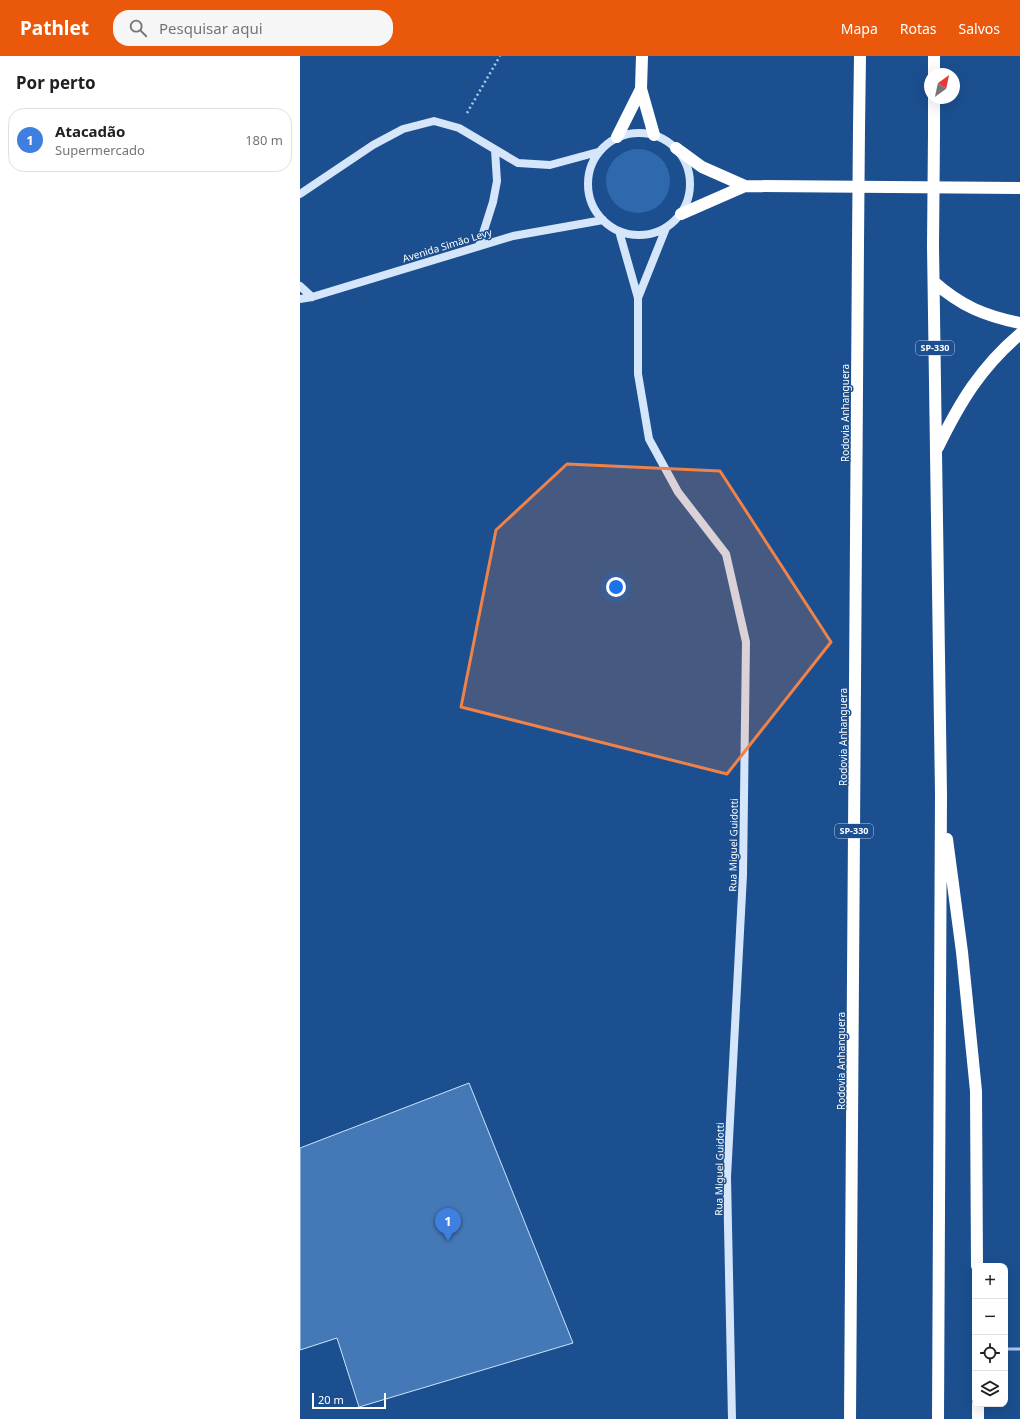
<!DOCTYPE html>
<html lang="pt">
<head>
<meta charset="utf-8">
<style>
	:root { --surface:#fff; --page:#f6f6f6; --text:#202124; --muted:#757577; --line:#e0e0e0; --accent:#ea580c }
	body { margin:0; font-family:"Noto Sans",sans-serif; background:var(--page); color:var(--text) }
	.controls { position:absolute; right:12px; bottom:12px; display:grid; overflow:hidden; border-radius:8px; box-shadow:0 4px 16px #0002 }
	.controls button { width:36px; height:36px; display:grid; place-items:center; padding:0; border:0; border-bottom:1px solid var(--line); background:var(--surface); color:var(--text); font:20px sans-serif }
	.compass { position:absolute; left:624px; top:12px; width:36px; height:36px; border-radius:50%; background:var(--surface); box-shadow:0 4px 16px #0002; rotate:33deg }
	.scale { position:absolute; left:12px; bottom:10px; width:74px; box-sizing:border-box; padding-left:4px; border:2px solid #fff; border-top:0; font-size:11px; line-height:14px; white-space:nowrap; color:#fff; -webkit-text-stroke:3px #1b4f8f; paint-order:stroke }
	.you { position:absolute; left:316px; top:531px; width:14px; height:14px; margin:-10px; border:3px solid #fff; border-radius:50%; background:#1a73e8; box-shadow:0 0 0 6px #1a73e833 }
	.badge { display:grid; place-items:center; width:26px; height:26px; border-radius:50%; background:var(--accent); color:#fff; font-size:13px; font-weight:700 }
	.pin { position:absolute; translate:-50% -33px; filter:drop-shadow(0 1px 2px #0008) }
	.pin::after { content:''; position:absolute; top:21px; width:14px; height:12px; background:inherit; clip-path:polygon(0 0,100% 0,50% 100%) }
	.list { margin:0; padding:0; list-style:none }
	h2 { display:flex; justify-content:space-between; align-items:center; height:52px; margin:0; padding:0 16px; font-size:17px }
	h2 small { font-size:13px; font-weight:400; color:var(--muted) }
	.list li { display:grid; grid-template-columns:26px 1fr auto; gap:12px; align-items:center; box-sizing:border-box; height:64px; margin:0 8px 8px; padding:0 8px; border:1px solid var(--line); border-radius:16px }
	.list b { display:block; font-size:15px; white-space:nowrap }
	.list p { margin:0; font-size:13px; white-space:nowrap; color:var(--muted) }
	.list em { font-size:13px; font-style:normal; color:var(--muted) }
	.icon { flex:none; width:22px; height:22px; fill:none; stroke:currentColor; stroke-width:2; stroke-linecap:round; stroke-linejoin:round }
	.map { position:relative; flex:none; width:720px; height:1363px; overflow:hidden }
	header { display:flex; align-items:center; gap:24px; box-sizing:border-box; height:56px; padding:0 20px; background:var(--accent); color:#fff }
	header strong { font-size:19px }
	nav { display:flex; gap:22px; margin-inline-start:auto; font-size:14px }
	.search { width:280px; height:36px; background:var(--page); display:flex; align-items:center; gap:10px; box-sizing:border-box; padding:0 14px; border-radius:16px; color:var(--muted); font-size:15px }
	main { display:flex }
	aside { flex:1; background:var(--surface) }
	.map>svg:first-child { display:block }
	.green { fill:#2e69ad }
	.building { fill:#4478b7; stroke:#cfe3fa }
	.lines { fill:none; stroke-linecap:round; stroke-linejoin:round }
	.path { stroke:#a9c9ee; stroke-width:2.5; stroke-dasharray:2 3; stroke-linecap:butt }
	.lane { stroke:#a9c9ee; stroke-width:3 }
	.secondary { stroke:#d6e6fa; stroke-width:8 }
	.highway { stroke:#fff; stroke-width:12 }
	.highway-bridge { stroke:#fff; stroke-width:12 }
	.marked { fill:#ee8249; fill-opacity:0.2; stroke:#ee8249; stroke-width:3; stroke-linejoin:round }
	.labels { text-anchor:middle; stroke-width:3; stroke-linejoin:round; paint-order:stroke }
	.shield { fill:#1b4f8f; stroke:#bbcadd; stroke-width:1 }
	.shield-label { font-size:9px; font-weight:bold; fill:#fff }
	.street-label { font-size:10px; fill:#fff; stroke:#1b4f8f }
</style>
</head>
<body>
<header>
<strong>Pathlet</strong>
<div class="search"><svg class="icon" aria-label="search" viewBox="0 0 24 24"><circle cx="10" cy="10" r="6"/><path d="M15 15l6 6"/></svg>Pesquisar aqui</div>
<nav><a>Mapa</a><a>Rotas</a><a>Salvos</a></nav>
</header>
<main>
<aside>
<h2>Por perto<small></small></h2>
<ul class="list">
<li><span class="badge" style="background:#3f7fe0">1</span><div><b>Atacadão</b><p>Supermercado</p></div><em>180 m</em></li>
</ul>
</aside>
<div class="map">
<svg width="720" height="1363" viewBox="0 0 720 1363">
	<rect width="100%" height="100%" fill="#1b4f8f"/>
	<path class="green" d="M306 125a32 32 0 1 1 64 0a32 32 0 1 1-64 0Z"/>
	<path class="building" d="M169,1027L273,1287L59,1351L37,1282L0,1294V1092Z"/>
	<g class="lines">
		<path class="path" d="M167,57L200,0"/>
		<path class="lane" d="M705,1293H720"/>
		<path class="secondary" d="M288 128a51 51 0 1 1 102 0a51 51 0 1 1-102 0Z
			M0,138L73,89L103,73L134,65L159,72L218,107L250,109L298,96
			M319,175L338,242V318L349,383L378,436L426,498L446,586L443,819L427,1121L432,1363
			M179,190L193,146L197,125L195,94
			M0,230L12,241
			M338,242L366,172
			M0,243L12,241L213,180L303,164"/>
		<path class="highway" d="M342,0L341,33L354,79
			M634,18V0
			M559,72L560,0
			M634,77V42
			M317,81L341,33
			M376,92L402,111L445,130L720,132
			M381,158L445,130
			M633,190L641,738L638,1363
			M634,226C661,250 685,260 720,267
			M638,391C660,346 681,311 720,278
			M647,783L662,896L676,1035L677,1210
			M678,1348V1363
			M550,1363L558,187"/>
		<path class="highway-bridge" d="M558,187L559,72
			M633,190L634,77"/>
	</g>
	<path class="marked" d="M267,408L420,415L531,586L427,718L161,651L196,474Z"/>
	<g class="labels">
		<g class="shield">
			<rect x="616" y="285" width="38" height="14" rx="3"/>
			<rect x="535" y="768" width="38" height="14" rx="3"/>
		</g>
		<g class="shield-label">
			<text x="635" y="295">SP-330</text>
			<text x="554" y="778">SP-330</text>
		</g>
		<g class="street-label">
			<text transform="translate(147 189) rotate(-17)" y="4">Avenida Simão Levy</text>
			<text transform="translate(545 357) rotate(-90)" y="4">Rodovia Anhanguera</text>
			<text transform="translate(543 681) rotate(-90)" y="4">Rodovia Anhanguera</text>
			<text transform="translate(433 789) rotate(-89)" y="4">Rua Miguel Guidotti</text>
			<text transform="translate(541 1005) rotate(-90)" y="4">Rodovia Anhanguera</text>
			<text transform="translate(419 1113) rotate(-89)" y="4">Rua Miguel Guidotti</text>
		</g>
	</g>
</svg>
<div class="controls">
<button>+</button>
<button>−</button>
<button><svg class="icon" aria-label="locate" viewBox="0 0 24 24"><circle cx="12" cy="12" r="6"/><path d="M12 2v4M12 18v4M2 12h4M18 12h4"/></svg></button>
<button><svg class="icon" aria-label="layers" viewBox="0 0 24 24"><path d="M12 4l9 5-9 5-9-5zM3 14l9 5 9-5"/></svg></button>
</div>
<svg class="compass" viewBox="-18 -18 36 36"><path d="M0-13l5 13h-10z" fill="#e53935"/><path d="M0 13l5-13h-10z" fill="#757577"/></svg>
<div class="scale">20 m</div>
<div class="you"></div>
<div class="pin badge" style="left:148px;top:1185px;background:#3f7fe0">1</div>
</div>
</main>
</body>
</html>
